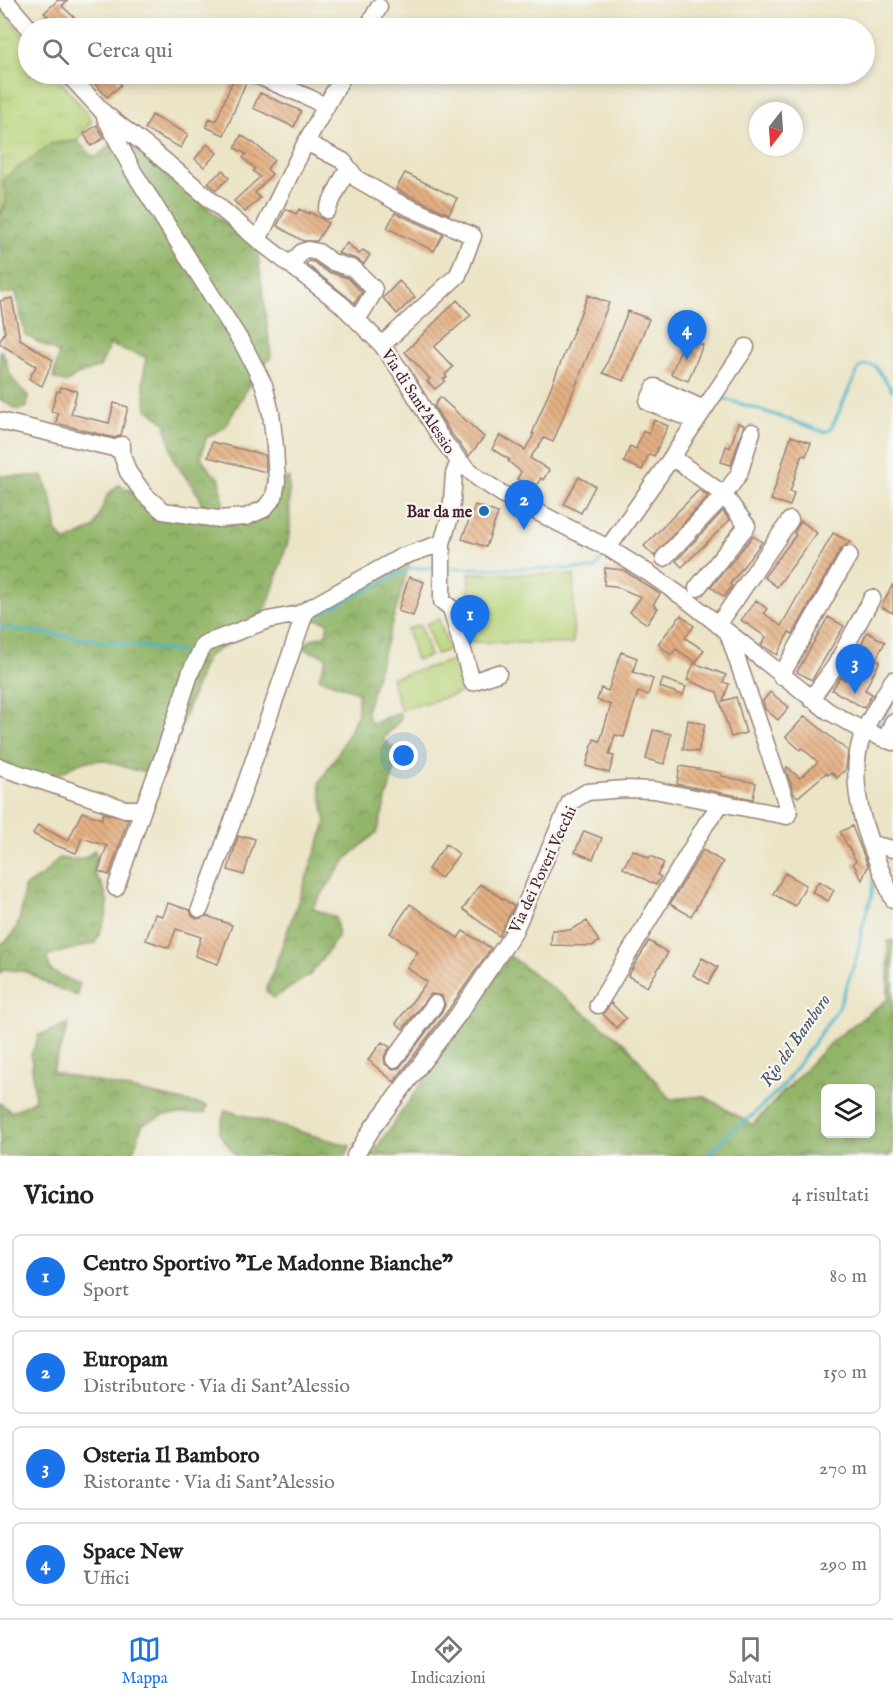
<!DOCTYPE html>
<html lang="it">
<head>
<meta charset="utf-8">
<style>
	:root { --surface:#fff; --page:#f6f6f6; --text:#222; --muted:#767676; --line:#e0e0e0; --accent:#1a73e8 }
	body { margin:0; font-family:"IM FELL English",serif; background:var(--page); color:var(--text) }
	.controls { position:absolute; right:18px; bottom:18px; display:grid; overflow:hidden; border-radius:9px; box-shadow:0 3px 9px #0003 }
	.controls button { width:54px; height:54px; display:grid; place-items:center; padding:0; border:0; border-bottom:2px solid var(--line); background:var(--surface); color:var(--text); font:30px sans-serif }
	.compass { position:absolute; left:749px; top:102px; width:54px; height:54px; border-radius:50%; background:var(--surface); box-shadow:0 3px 9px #0003; rotate:197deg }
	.you { position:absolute; left:404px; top:756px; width:21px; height:21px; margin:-15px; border:4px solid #fff; border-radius:50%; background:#1a73e8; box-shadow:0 0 0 9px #1a73e833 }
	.badge { display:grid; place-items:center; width:39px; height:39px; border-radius:50%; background:var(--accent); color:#fff; font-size:20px; font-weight:700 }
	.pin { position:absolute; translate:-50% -50px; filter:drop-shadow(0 2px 3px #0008) }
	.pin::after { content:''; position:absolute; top:32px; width:21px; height:18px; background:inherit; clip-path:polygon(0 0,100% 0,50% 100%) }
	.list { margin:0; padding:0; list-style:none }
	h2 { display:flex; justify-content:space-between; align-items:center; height:78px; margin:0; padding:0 24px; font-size:26px }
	h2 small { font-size:20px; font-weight:400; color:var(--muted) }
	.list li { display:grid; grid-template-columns:39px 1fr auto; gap:18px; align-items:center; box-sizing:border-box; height:84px; margin:0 12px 12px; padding:0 12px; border:2px solid var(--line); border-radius:9px }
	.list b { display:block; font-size:22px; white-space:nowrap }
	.list p { margin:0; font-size:20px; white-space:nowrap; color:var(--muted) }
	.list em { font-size:20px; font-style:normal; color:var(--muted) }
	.icon { flex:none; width:33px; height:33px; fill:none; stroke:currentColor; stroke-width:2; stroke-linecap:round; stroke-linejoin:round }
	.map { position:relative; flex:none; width:893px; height:1156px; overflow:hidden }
	.search { position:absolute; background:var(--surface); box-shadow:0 3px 9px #0003; left:18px; right:18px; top:18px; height:66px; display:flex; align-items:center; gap:15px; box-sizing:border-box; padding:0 21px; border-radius:33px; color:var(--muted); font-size:22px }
	.sheet { height:462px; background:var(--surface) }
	nav { display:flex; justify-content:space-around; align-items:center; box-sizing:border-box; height:84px; border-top:2px solid var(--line); background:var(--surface); font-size:16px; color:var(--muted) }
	nav a { display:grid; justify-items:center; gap:3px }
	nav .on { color:var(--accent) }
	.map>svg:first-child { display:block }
	.grass { fill:url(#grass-tufts); stroke:#817952; stroke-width:1.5 }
	.forest { fill:url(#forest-crowns); stroke:#6e6a4a; stroke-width:1.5; fill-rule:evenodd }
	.pitch { fill:#b8d379; stroke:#817952; stroke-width:1.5 }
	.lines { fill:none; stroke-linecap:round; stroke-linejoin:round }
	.stream { stroke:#4cb6ca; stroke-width:3 }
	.building { fill:url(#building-back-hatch) }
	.minor-casing { stroke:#9a8278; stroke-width:19 }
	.minor { stroke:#fff; stroke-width:16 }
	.poi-dot { fill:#1f6fb2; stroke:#f6f6f2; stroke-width:2 }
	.labels { text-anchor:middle; stroke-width:4.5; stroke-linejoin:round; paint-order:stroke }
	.street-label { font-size:16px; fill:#4a1f2b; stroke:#f6f6f2 }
	.poi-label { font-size:16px; font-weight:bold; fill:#4a1f2b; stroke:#f6f6f2; text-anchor:end }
	.water-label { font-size:18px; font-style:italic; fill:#4b5463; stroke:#f6f6f2 }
</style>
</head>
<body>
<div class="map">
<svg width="893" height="1156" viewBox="0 0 893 1156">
	<defs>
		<pattern id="grass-tufts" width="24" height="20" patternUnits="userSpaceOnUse" patternTransform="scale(1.5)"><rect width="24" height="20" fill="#b8d379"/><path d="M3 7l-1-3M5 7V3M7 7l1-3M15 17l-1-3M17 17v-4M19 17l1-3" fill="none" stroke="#a0b569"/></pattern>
		<pattern id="forest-crowns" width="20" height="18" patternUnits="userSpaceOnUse" patternTransform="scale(1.5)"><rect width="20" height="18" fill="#92b569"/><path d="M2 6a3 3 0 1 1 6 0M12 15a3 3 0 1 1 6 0" fill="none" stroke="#799357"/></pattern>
		<pattern id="building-back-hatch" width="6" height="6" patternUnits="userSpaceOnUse" patternTransform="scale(1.5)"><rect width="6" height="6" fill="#e4b083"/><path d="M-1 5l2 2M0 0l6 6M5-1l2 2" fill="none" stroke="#bb8f6b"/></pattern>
	</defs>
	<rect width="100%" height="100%" fill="#f6f6f2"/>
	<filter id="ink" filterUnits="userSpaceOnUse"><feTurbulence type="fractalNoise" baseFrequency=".0167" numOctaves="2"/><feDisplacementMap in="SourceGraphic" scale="12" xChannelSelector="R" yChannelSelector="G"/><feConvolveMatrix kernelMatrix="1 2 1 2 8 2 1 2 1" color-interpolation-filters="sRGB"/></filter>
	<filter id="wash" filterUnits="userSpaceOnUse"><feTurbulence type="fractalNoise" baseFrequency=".008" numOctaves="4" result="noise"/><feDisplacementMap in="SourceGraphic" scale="24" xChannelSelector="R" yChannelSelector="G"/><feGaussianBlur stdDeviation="1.35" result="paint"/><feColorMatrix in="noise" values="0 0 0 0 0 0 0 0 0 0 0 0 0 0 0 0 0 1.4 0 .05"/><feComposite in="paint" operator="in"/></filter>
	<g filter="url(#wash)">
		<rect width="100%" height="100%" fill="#ebe4c6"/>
		<path class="grass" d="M0,7L28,42V74H55L92,120L77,141L51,144L6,202L0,216Z"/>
		<path class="forest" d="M125,133L227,225L257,247L271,357L251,382L225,427L206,438L201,457L210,471L220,479L224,512L248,508L262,500L267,480L289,478L290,535L270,598L255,632L228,644L209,655L202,668L164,774L134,770L104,760L80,762L61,773L43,776L0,775V476H43L53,505L57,532L65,542L94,528L108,494L119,485L203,523L200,497L174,461L165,423L147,409L143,382L146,357L110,345L100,367L77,375L66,383L53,378L59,353L25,335L16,292L0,295V216L6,202L3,179L51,144L77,141L95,158Z
			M0,350C7,356 6,364 9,372C14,383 20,389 28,395L27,407L18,410L0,399Z
			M410,561L367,709L368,717L371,723C382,722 389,713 400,713L401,719L383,739L399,753L377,832L347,858L312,908L336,918L338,937L310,975L274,998L266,991L326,823L319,783L337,755L358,714V692L319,678L327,657L301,648L312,639L326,635L328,622L314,619L324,609Z
			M94,850L97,857L93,872C115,901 109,912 95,943L46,956L51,971L79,984L77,996L52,986L28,972L4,969L0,973V945C21,934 22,910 24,887L43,875L59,858C72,860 85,862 94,850Z
			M893,940V1153L888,1156H371L510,956L627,1045L670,1099L704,1096L752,1125L833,1040L888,999V942ZM826,1088H870V1134H826Z
			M69,1024L52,1072L207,1106L205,1113L165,1115L143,1124L131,1156H0V1103L12,1112L35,1100L31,1055L39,1035Z
			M225,1110L350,1146L346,1156H236L219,1133Z"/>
		<path class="pitch" d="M469,573L574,575L573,644L467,642Z
			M439,619L449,650L436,654L426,624Z
			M420,625L430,656L416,660L407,629Z
			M454,660L464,692L401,710L391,678Z"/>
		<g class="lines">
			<path class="stream" d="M718,401L722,398L761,410L824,432L831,429L859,368L865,365L875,366L893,391
				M451,568L594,569L600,561
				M313,617L412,568H433
				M0,627L194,654
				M878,729L893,702
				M708,1156L730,1132L752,1116L783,1086L839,1007L857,956L863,924L872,895L873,880"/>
		</g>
		<g id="blocks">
			<path class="building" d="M58,0L67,1L62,6L78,21L71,28H63L44,13Z
				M86,74H111L121,85L107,97Z
				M235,75L246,82L224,135L206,127L210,118L216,121Z
				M260,93L301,111L294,127L253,108Z
				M152,115L188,134L181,148L145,129Z
				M97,125L104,138L91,146L84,134Z
				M241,135L255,144L274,160L267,169L272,174L255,193L260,198L245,212L234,201L260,177L253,171L255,169L243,158L246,154L235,148Z
				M207,144L217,153L204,167L195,159Z
				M223,170L229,178L216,190L208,183Z
				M405,173L457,198L449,214L396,189Z
				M286,209L296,214L299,209L309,214L310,212L328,223L317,241H303L277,226Z
				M395,213L443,234L434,251L387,228Z
				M347,243L359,254L363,250L370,255L364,264L357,259L338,253Z
				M309,261L314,262L328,272L348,278L362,292L355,303L306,264Z
				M399,281L415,297L397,314L383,298Z
				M588,295L609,303L553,442L544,438L530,458L549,470L543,480L541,478L536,486L529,482L527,485L517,479L521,472L508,461L510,460L492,449L500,435L525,450L534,434H532Z
				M12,298L20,339L53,360L42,386L29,379L36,366L0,344V340L5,332L0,301Z
				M457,300L471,315L434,347L453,367L445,375L447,377L443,379L445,381L435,389L427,381L430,379L405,352Z
				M628,311L649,319L624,381L603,373Z
				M685,339L703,345L688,381L671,374Z
				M61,387L77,391L71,414L109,423L114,403L128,407L121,435L115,438L56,423L58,413L51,411L57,391L60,392Z
				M440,397L484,437L469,456L450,432L434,406Z
				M654,420L668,426L654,456L649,454L642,470L624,462L630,446L636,449L643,431L649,434Z
				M738,423L744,425L731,465L721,462L726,446L730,448Z
				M791,436L811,443L806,456L802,455L790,492L794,493L790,506L771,500Z
				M212,442L265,455L266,472L208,457Z
				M579,477L595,486L581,513L564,504Z
				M699,490L708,496L654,556L644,546Z
				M475,505L498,513L486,547L462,539Z
				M723,511L730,520L682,567L676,561Z
				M801,521L817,533L777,587L764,577L796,535L794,533Z
				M833,533L850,542L840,550L793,634L789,632L777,655L761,645L766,637L741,620L756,600L767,609L764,613L781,626Z
				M753,536L762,542L730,584L732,586L724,597L711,587Z
				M605,568L623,570L660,594L653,605L658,608L647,624L630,612L641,597L615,586L604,585Z
				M409,577L424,582L413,616L398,611Z
				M893,584V613L881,607Z
				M681,615L694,626L685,638L704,650L696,662L676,649L671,655L658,644Z
				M828,617L844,626L812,680L797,672Z
				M867,632L885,642L876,659L880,661L865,690L872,694L864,708L832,690L840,677L845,680Z
				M621,652L637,658L633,672L653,679L648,695L638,692L624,737L615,735L609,755L614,756L609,773L586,766L594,739L600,741L611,705L597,700L601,688L608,691Z
				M694,663L726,675L723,682L729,684L723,701L736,697L746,733L731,737L717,692L687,680Z
				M663,679L686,687L683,695L660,687Z
				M770,692L789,707L778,720L765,709L763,701Z
				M805,716L848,751L846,769L837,778L831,772L828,775L826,773L798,797L794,794L786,769L787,767L800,778L818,762L802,748L800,750L786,737Z
				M688,720L705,724L698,752L683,749Z
				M653,730L671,734L664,764L646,759Z
				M680,766L721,773V776L756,783L753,799L677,784Z
				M82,812L102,819L103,813L128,819L109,875L98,871L107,846L82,838L76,853L52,844L33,834L38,825L68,841Z
				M852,826L868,866L862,880L853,863L856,861L840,832Z
				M584,831L602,838L593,859L575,852Z
				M238,836L244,838L245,836L255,839L244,875L228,870Z
				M446,844L459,854L441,878L428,869Z
				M633,850L649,858L651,856L664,863L657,875L661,877L656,885L623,868Z
				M703,850L723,862L691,916L670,904Z
				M785,873L806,885L795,906L773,894Z
				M819,881L834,890L828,901L812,892Z
				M480,884L514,906L499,936L463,909Z
				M168,903L190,910L192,916L197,919L207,916L232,925L218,964L195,956L201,937L176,929L169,948L146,940L155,914L163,916Z
				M410,904L458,938L463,931L491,948L449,1009L394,1082L368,1060L382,1042L390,1047L384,1057L385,1064L392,1069L399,1068L443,1010L445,1005L442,996L431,994L427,998L403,1029L396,1023L427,982L407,968L418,952L390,933Z
				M587,921L599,942L592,946L551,945L552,930H570Z
				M649,941L668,953L647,987L628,976Z
				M702,958L718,967L708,984L693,975Z
				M611,1003L626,1018L616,1028L603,1014Z"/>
		</g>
	</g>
	<g filter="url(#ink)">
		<use href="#blocks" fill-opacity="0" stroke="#9a8278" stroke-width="1.5"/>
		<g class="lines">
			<g class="minor-casing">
				<path id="minor" d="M5,0L29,28
					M367,28L379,7
					M68,74L104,113L153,151L258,240L341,304L382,345L400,370L441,438L459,461L478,478L504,495L608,548L650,574L687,600L828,711L864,731L893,742
					M253,74L310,98L326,107
					M105,117L133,171L245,348L264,385L271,413L275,447L277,481L274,497L264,509L246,517L218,519L163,511L145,495L128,472L122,455V445
					M306,142L343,161L357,179L397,202L473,236L458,275L382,345
					M327,210L348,168
					M258,240L306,142L344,74
					M290,265L302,252L308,250L318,252L332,262L354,269L374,289V292L357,320
					M0,421L122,450
					M696,421L648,402L655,387L704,409
					M672,457L724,495L739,474L752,432
					M442,543V601L451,608L472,682L498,673
					M608,548L672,457L746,347
					M664,558L724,495L747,526L697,588
					M718,625L790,520
					M781,676L849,555
					M893,680C883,698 869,717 862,737C844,790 872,850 893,899
					M811,699L835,666L872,598
					M886,740L893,722
					M0,767L125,809H143L164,754L191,671L204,644L268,620L299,614L401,557L442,543L451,514L454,474L459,461
					M871,844L893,849
					M116,888L143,809
					M200,909L232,823L306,610
					M598,1005L706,824L721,804
					M394,1059L435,1004
					M355,1156L373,1127L458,1015L513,934L570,802L587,792L625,789L654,790L787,816L789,811L728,633"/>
			</g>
			<use href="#minor" class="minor"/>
		</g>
	</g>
	<circle class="poi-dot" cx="484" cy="511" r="6"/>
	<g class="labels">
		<g class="street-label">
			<text transform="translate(419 401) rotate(57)" y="6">Via di Sant'Alessio</text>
			<text transform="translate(542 869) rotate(-65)" y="6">Via dei Poveri Vecchi</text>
		</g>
		<g class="poi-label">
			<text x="472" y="517">Bar da me</text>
		</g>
		<g class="water-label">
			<text transform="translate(795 1040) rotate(-55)" y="6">Rio del Bamboro</text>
		</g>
	</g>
</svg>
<div class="controls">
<button><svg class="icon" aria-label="layers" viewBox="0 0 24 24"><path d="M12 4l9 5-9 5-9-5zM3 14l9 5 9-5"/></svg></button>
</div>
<svg class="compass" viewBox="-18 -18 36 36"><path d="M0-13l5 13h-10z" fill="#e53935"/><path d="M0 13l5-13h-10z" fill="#767676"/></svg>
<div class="you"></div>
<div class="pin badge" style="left:470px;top:645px">1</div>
<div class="pin badge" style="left:524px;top:530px">2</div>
<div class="pin badge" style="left:855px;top:694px">3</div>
<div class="pin badge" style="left:687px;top:360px">4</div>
<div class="search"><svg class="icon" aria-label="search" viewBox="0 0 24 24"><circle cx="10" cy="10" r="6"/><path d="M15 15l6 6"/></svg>Cerca qui</div>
</div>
<section class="sheet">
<h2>Vicino<small>4 risultati</small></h2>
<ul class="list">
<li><span class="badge">1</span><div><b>Centro Sportivo &quot;Le Madonne Bianche&quot;</b><p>Sport</p></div><em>80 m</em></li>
<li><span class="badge">2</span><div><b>Europam</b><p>Distributore · Via di Sant'Alessio</p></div><em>150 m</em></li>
<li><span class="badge">3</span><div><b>Osteria Il Bamboro</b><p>Ristorante · Via di Sant'Alessio</p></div><em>270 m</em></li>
<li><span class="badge">4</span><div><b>Space New</b><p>Uffici</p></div><em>290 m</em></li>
</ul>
</section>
<nav>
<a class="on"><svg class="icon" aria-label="map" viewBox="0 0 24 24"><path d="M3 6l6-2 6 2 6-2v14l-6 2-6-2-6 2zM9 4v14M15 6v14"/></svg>Mappa</a>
<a><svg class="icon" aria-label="directions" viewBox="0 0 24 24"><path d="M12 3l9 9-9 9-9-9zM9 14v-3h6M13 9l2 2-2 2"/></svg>Indicazioni</a>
<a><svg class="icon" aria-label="saved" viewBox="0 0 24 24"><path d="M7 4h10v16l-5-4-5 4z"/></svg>Salvati</a>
</nav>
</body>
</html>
